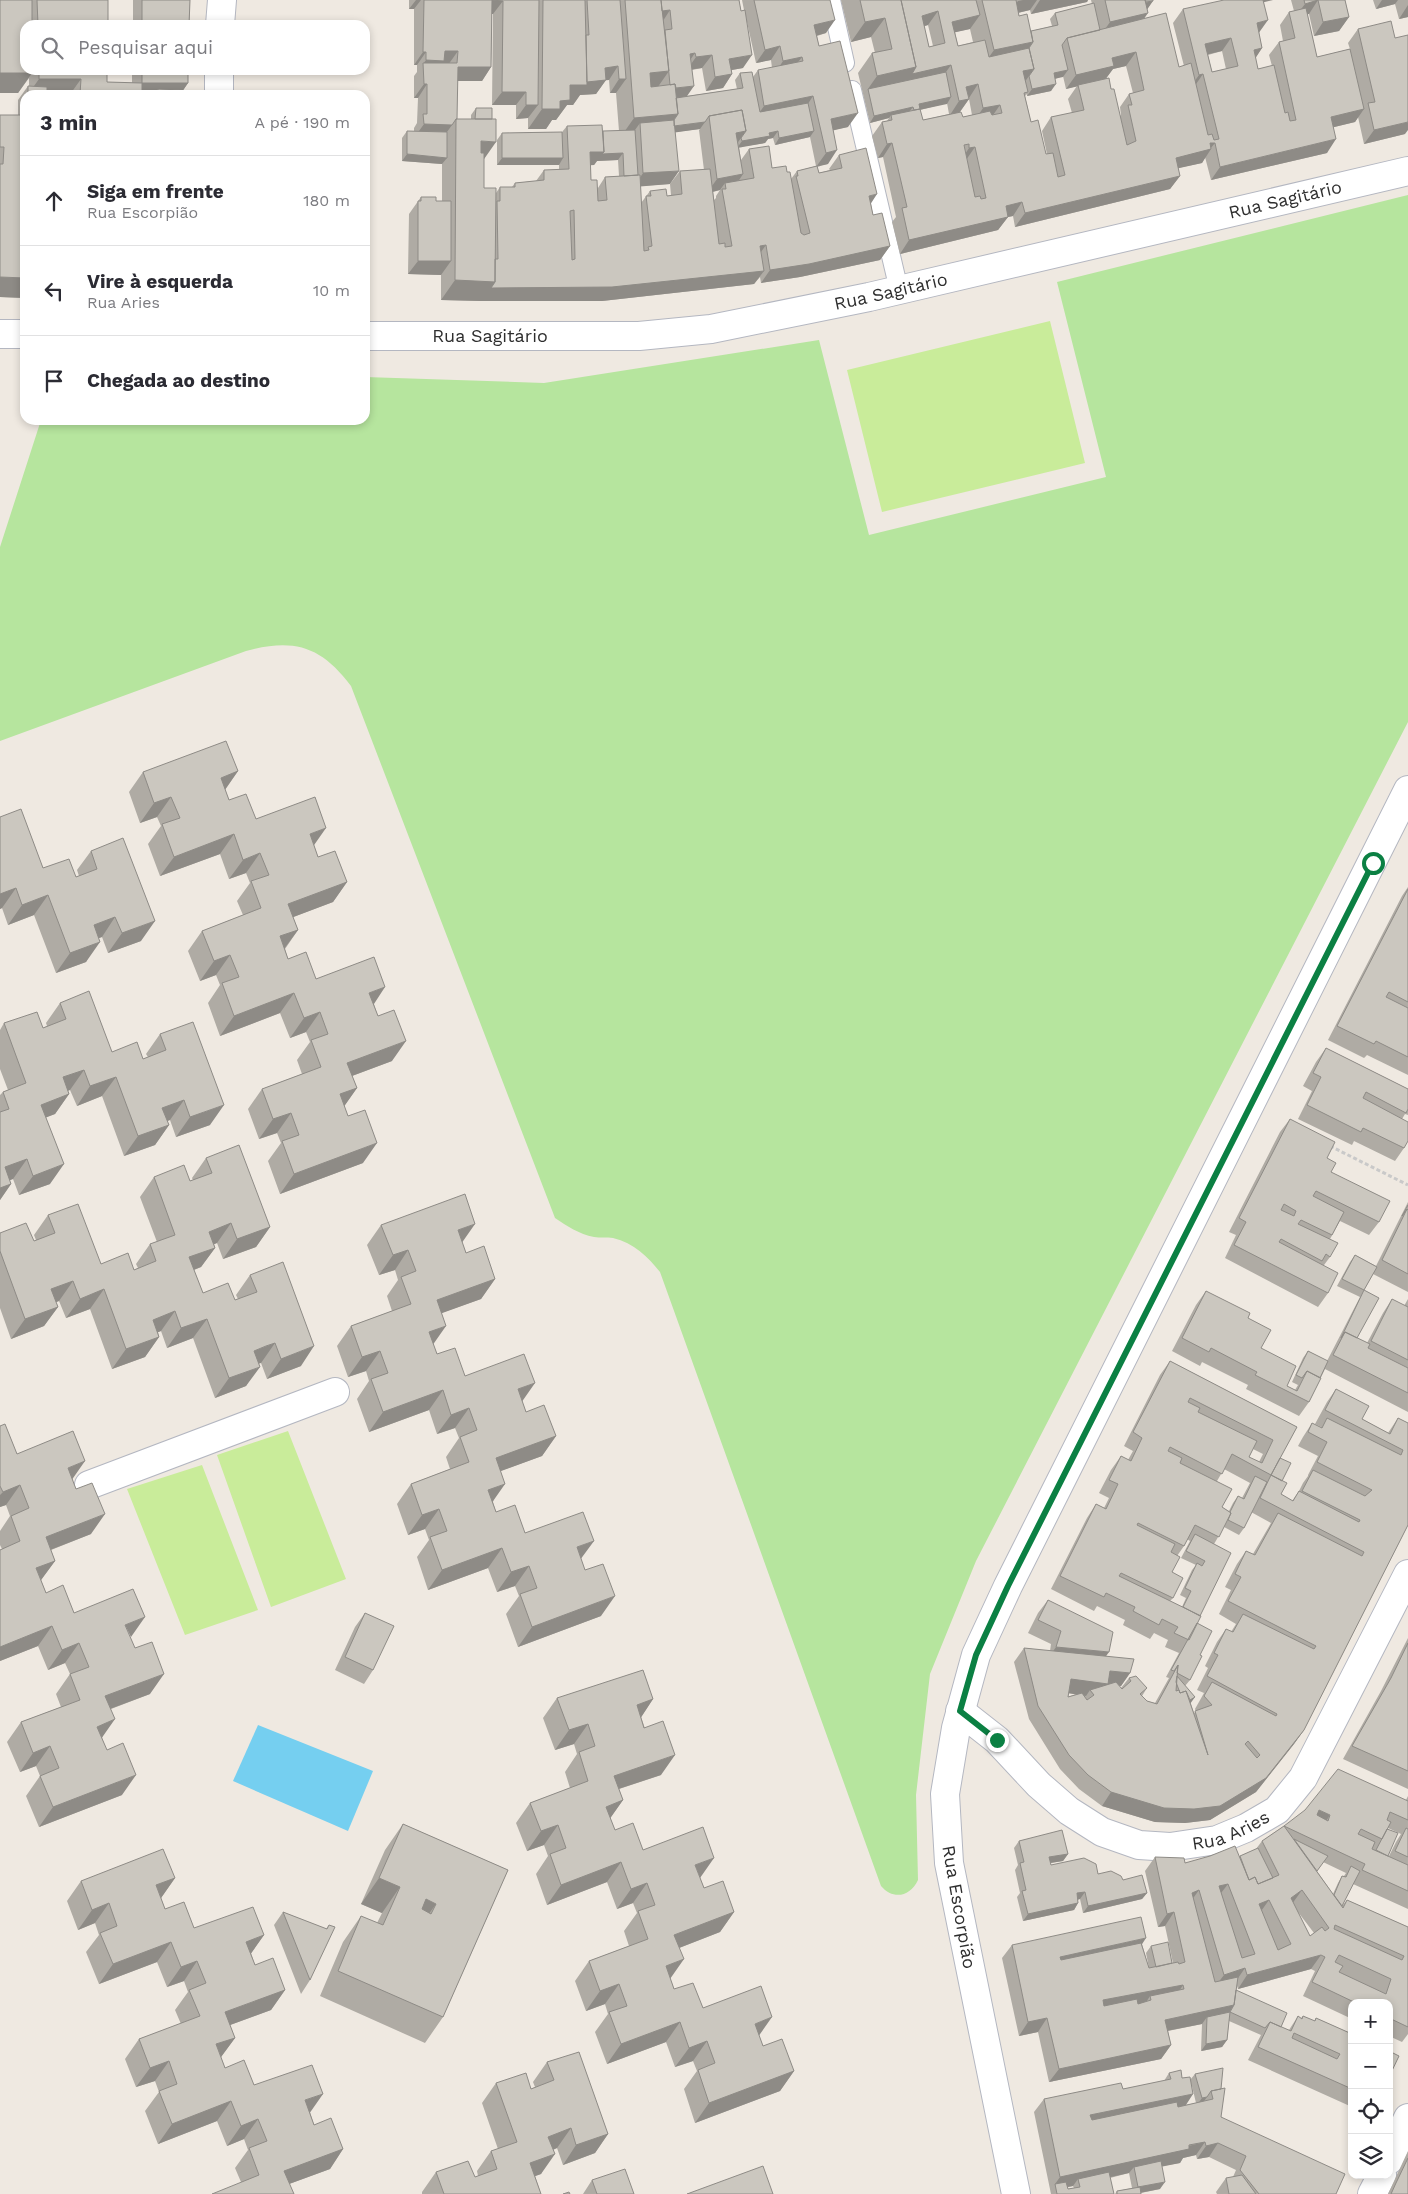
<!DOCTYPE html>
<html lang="pt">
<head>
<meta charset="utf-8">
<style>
	:root { --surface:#fff; --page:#f7f7f7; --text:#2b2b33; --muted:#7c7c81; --line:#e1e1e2 }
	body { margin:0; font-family:"Work Sans",sans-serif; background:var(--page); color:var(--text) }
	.controls { position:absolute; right:15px; bottom:15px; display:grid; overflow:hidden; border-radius:10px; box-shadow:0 2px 8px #0003 }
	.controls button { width:45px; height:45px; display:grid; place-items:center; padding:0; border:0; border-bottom:1px solid var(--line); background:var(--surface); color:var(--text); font:25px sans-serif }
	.stop { position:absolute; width:15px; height:15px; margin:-11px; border:4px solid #0b8043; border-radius:50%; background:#fff }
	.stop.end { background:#0b8043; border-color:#fff; box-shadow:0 1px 5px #0008 }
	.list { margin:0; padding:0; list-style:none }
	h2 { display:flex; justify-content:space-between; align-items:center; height:65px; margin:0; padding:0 20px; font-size:21px }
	h2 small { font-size:16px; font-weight:400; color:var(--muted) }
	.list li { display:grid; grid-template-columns:32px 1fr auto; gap:15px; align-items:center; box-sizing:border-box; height:90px; padding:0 20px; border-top:1px solid var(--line) }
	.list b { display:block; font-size:19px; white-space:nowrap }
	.list p { margin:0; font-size:16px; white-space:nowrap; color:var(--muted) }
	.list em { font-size:16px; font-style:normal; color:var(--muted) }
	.icon { flex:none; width:28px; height:28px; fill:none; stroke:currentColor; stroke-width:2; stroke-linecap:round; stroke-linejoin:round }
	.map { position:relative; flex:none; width:1408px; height:2194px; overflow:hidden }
	.search { position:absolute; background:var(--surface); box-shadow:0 2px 8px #0003; left:20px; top:20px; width:350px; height:55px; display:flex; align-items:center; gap:12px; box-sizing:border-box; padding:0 18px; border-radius:15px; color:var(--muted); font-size:19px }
	.panel { position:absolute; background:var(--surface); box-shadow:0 2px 8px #0003; left:20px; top:90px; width:350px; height:335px; border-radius:15px }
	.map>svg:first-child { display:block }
	.green { fill:#b6e59e }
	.pitch { fill:#c9ec9a }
	.water { fill:#75cff0 }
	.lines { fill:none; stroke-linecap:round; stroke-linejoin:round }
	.service-casing { stroke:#b4b7c1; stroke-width:20 }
	.minor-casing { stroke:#b4b7c1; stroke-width:30 }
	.path { stroke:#c9c9c9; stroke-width:3; stroke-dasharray:4 2.5; stroke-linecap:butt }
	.service { stroke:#fff; stroke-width:18 }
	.minor { stroke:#fff; stroke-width:28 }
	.wall { fill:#afaba4; fill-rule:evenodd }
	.shaded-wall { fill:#8e8b86 }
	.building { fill:#cbc7bf; stroke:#8e8b86; fill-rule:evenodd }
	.route { stroke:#0b8043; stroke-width:6 }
	.labels { text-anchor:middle; stroke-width:5; stroke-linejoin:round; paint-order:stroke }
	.street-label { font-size:18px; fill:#2e2e2e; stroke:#fff }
</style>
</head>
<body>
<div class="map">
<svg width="1408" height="2194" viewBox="0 0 1408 2194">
	<rect width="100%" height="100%" fill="#efe9e1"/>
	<path class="green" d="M1408,195V722L976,1561L930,1674L916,1795L918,1880C910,1897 893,1900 881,1886L660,1272C648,1257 634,1243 613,1238C607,1237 600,1238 594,1237C579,1234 567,1226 555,1218L351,686C321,646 294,638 246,651L0,741V547L41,420H365V377L544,383L819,340L869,535L1106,477L1057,282Z"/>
	<path class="pitch" d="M1050,321L1085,463L882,512L847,370Z
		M288,1431L346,1579L271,1607L217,1455Z
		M202,1465L258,1610L185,1635L127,1489Z"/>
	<path class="water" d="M258,1725L373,1771L348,1831L233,1781Z"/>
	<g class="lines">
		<g class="service-casing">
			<path id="service" d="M831,0L845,63
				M852,90L899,290"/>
		</g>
		<g class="minor-casing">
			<g id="minor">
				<path d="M220,25L222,0"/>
				<path d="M219,95V70"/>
				<path d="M0,334H25"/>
				<path id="s1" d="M365,336H639L711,329L869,297L1408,171"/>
				<path d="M89,1485L335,1392"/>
				<path id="s2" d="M960,1711L997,1740L1039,1785L1069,1811L1102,1832L1139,1845L1170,1847L1217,1840L1246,1828L1277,1810L1303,1778L1408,1574"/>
				<path d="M1389,2160L1408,2118"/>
				<path d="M1016,2194L949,1863L945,1794L956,1728L976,1655L1008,1586L1408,790"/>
				<path d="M1372,2194L1382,2175"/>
			</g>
		</g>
		<path class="path" d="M1330,1146L1408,1185"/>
		<use href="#service" class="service"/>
		<use href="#minor" class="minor"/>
	</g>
	<path class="wall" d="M0,0H108V25H25V70H107V82L132,83V70H188V83L183,90V95H28L29,86V78L18,93ZM47,93H71V94H47Z
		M133,0H190L189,25H133Z
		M409,0H739L741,11L744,10L742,0H830L826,33L817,36L819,46L848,127L833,130L828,164L817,166L819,173L830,170L829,169L839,155L871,204L873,215L890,246L880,260L800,277L761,283L760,277L754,284L602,301H481L441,300V275L408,274L409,214L421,197L436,201H442V164L402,161V138L407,131H414V128L417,123L418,98H414V76L417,72V65H414V9H409ZM492,14H493L492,105H516V119L528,118V129H546L552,120H556L567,105H573L580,95L596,94L606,80H609L610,93H616L619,131H603L567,126L562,132L502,133L497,140V165H559V170H544L536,181L515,183L512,187H500L496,193L484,188V159L476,108L471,115V119H457V81H482L491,67ZM747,22L756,63L771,60L772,68L758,70L753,77L740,73L735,80L737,89L687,96L692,70L702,68L706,91L723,88L732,74V70L743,68ZM700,129L699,130L704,170L680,171L670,184L671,195L667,196L650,191L641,203L640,186L670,184L675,132ZM810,137L816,166L797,171L791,179L787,172L772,168L749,149L741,160L739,147L765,143L768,139L773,138L775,145ZM618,160L619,176L605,177L598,188L591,180L590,165H594L597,161ZM720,190L716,196V198L714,200L713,192Z
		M841,0H1088L1087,2L1031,14L1030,10L1018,13L1019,16L1031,31L1052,26L1050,19L1055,13L1092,4L1091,0H1153L1147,9L1144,19L1179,67L1184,66L1173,23L1183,9L1264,2L1259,33L1262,48L1255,58L1258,69L1272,66L1269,55L1279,42L1283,41L1280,25L1289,12L1294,11L1291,0H1345L1349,17L1339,31L1314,36L1309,14H1307L1317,57L1350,49L1348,43L1358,29L1405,134L1364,144L1358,117L1355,122L1334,127L1327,153L1211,180L1205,157L1202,163L1178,168L1180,176L1170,189L1015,227L1013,216L1008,217L998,230L900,254L892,222L896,217L883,157L878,158L872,136L882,122L887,121L889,118L870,123L858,73L872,53H875L871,37L851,42ZM928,25L933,46L929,47L924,26ZM970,29L973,42L958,46L955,32ZM1222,51L1226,69L1212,72L1208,55ZM1126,66L1133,93L1129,94L1120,107L1121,115L1120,116L1111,89L1105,79L1113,69ZM1063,76L1066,89L1077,86L1068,99L1072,113L1051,117L1042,131L1047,154H1046L1031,122L1025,96L1027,94V96L1051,91L1055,79ZM969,99L972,115L963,117L960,112ZM947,103L949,114L923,120L920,110Z
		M1373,0H1408V17L1399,19L1395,4L1376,9Z
		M28,86V95H25V298L0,297V115H18V100Z
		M25,365V391H20V372Z
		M238,771L225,790L229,800L256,819L314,845L318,857L347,882L333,902L293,917L298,930L285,949L288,959L316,979L374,1004L392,1061L352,1076L357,1088L344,1106L363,1163L280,1194L268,1161L281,1143L277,1133L259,1139L248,1109L262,1089L302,1074L297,1060L310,1042L306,1032L290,1038L280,1013L220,1036L208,1003L220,985L216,975L200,981L188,951L202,931L243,915L237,901L250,883L246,873L229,879L220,854L160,876L148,844L161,826L157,817L140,823L129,792L143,772Z
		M0,817L43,868L76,877L79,876L77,870L91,851L141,941L108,953L102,937L98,938L86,962L56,973L34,915L8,925L2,908L0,909Z
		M1408,887V1075L1367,1055L1364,1058L1328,1040L1402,896Z
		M60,1003L112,1052L143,1059L148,1057L146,1054L160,1034L210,1125L176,1137L170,1120L167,1121L169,1125L155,1145L124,1156L102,1096L77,1106L70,1090L67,1091L69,1094L55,1114L46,1117L50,1184L19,1195L13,1179L9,1180L11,1184L0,1200V1095L3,1092L8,1090L0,1069V1030L4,1023L43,1028L47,1026L46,1023Z
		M1326,1048L1408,1089V1115L1405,1114L1402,1119L1404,1148L1395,1161L1354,1141L1352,1145L1298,1119L1312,1091L1303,1086L1316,1062Z
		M1290,1119L1327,1158L1331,1172L1379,1222L1369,1235L1340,1221L1330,1239V1257L1324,1265L1328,1293L1318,1307L1225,1258L1236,1235L1229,1232L1280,1132Z
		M206,1158L270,1227L256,1247L223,1259L217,1243L214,1244L215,1248L201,1267L194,1270L203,1293L235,1300L238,1299L236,1295L250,1275L301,1366L267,1379L261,1363H259L246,1386L215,1398L193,1338L167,1348L161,1331L158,1332L159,1337L145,1357L112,1369L90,1309L66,1318L59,1301L56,1302L58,1307L44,1326L11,1339L0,1308V1233L34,1241L36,1240L34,1235L48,1215L101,1264L134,1270L138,1268L136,1264L150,1244L157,1242L140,1197L154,1177L190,1181L193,1180L192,1178Z
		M1408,1202V1292L1373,1274L1364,1290L1357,1338L1367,1343L1383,1313L1392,1299L1404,1306L1408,1299V1412L1325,1369L1309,1402L1299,1416L1246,1389L1248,1385L1202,1362L1200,1366L1172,1351L1196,1305L1206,1291L1248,1318L1261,1348L1287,1386L1295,1390L1298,1385L1292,1382L1303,1358L1308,1351L1327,1361L1360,1297L1337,1286L1350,1262L1355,1255L1376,1266Z
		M381,1225L462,1243L466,1253L495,1279L481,1299L441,1313L433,1344L437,1354L465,1376L522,1401L526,1412L556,1436L542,1456L500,1471L493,1502L496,1512L525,1533L581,1559L601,1616L518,1647L506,1614L519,1596L515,1586L497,1592L488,1568L428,1590L417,1557L429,1540L425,1529L408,1535L397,1504L411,1484L450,1469L446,1457L459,1438L455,1428L437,1434L429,1410L369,1432L357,1399L369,1381L366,1371L348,1377L337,1346L351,1326L392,1311L387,1296L398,1280L395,1270L379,1275L367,1245Z
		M1170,1361L1297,1427L1280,1458L1282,1481L1281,1494L1292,1501L1299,1491L1303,1483L1308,1476V1475L1318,1456L1298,1446L1303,1437L1312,1423L1320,1427H1321L1315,1424L1327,1402L1336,1389L1362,1419L1388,1433L1398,1418L1408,1423V1525L1304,1730L1294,1744L1256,1792L1210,1820L1185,1823L1155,1822L1102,1806L1079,1789L1060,1769L1029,1719L1014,1662L1024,1648L1050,1651L1051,1644L1028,1633L1038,1613L1048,1600L1106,1656L1130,1673L1121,1686H1119L1121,1688L1129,1678L1147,1688L1142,1696L1147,1701L1155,1703L1169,1678L1166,1677L1179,1653L1165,1647L1168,1640L1154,1633L1150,1639L1123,1625L1125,1620L1097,1606L1094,1611L1051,1589L1087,1518L1096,1504L1104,1508L1109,1498L1099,1493L1111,1470L1121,1456L1128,1460L1133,1451L1124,1446L1160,1375ZM1253,1449L1263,1454L1259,1462L1249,1457ZM1224,1469L1250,1483L1242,1498L1238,1496L1233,1503L1229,1511L1222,1507L1217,1481ZM1251,1512L1271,1523L1253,1554L1246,1551L1237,1564L1225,1587L1231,1590L1219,1614L1236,1624L1231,1632L1226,1629L1217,1642L1205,1666L1208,1668L1197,1690L1204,1693L1195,1709L1196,1711L1194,1713L1185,1686L1190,1680L1197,1623L1200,1616L1214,1544L1224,1527L1239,1535L1244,1528ZM1187,1539L1190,1541L1181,1558L1196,1565L1192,1570L1180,1595L1186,1598L1182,1607L1170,1601L1173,1598L1172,1572L1177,1556L1184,1546ZM1068,1693L1076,1694L1068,1697Z
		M0,1426L17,1454L72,1479L91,1534L51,1550L55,1561L41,1580L46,1593L74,1613L130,1637L150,1694L111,1709L102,1738L122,1795L39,1827L26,1796L40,1776L36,1766L20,1772L7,1742L21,1722L61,1707L56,1694L70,1674L65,1663L48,1670L38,1646L0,1661V1550L2,1549L0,1545V1531L10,1516L6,1505L0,1507Z
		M365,1613L373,1670L364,1684L335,1670L355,1627Z
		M1408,1638V1789L1343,1759L1381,1691Z
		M557,1698L653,1699L641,1717L661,1775L619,1789L623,1800L610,1818L615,1830L643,1850L700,1878L704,1888L734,1912L720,1932L679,1948L670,1978L674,1989L703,2008L759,2036L763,2046L794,2071L780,2091L695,2123L684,2089L697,2071L693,2061L675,2067L666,2042L607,2064L595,2032L608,2014L605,2004L586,2011L575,1981L589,1961L629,1946L624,1931L637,1913L633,1903L617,1909L607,1882L547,1905L536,1874L548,1856L544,1845L527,1851L516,1823L530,1803L570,1788L565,1772L577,1754L574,1744L555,1750L543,1718Z
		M1408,1796V1909L1353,1884L1342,1906L1347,1900L1408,1927V2034L1402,2042L1389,2036V2003H1352V2019L1303,1996L1315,1971L1311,1969L1238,1989L1237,1986L1236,1990L1281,2027L1289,2030L1298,2016L1301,2018L1303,2016L1314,2021L1316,2018L1352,2034V2107L1248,2060L1261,2035L1229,2021L1227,2040L1222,2047L1201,2051L1202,2024L1168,2031L1171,2045L1161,2059L1049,2082L1038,2032L1019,2036L1002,1958L1012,1945L1142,1944L1149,1968L1146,1953L1151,1946L1172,1963H1173L1165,1926L1158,1927L1145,1871L1155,1857L1185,1863L1240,1856L1256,1849L1262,1841L1284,1826L1406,1800ZM1388,1828L1401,1834L1396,1842L1389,1856H1388ZM1323,1862L1346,1873L1344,1876H1342L1338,1883L1333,1894L1317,1871ZM1298,1912L1314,1933L1310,1936Z
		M403,1824L508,1870L443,2017L425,2043L320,1996L343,1942L361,1916L377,1923L382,1913L361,1904L385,1850Z
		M1019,1841L1068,1854L1063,1861L1050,1863L1051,1865L1098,1874L1123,1880L1147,1893L1142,1899L1083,1913L1080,1899L1078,1900V1903L1074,1910L1023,1921L1017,1897L1020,1893L1015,1870L1018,1865L1014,1848Z
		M175,1878L161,1898L165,1909L194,1928L264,1935L251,1953L255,1965L285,1990L271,2010L230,2025L235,2038L221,2057L225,2068L254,2085L310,2112L314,2125L343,2149L330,2169L289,2184L241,2182L235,2168L248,2150L244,2139L227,2146L217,2121L158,2144L145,2111L159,2092L155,2081L136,2087L125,2059L139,2039L181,2024L175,2010L188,1992L184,1981L167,1987L157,1962L99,1984L86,1952L99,1935L95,1923L78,1930L67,1901L81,1881Z
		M283,1912L326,1929L329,1925L310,1980L301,1994L274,1925Z
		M547,2062L608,2134L595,2153L563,2165L557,2148L553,2150L541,2174L535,2176L541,2194H422V2192L436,2172L475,2177L478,2176L477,2171L491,2151L498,2149L482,2103L496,2083L531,2089L535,2087L533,2082Z
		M1169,2073L1182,2078L1190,2080L1195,2074L1221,2089V2117L1336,2194H1217L1216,2192L1226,2178L1233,2177L1236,2170L1209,2157L1197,2159L1196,2155L1183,2158L1180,2163L1162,2166L1160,2189L1141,2193V2194H1115L1117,2191L1132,2188L1129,2173L1110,2178L1114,2194H1051L1034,2112L1044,2099L1123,2089L1164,2081ZM1192,2086L1196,2103L1185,2105ZM1073,2186L1074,2188L1068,2189V2187Z
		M1408,2151V2194H1388Z
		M592,2180L634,2194H583Z"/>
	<path class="shaded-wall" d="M416,0H421L414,9H409Z
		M492,0L503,1L493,14H482Z
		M1023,0H1037L1030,10L1009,15L1018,1Z
		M1040,0H1088L1087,2L1031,14Z
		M1255,0H1273L1252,5Z
		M1318,0L1309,14L1295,17L1305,4Z
		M1382,0H1398L1395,4L1376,9Z
		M1153,1L1144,14L1148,13L1134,33L1101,35L1110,22L1140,4Z
		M1408,5V17L1399,19Z
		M670,10L661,24L662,11Z
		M938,11L928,25L912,30L922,16Z
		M980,15L970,29L943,35L952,22Z
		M1349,17L1339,31L1314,36L1323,22Z
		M885,18L871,37L851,42L865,22Z
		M835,20L826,33L804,39L814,25Z
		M1268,20L1258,34L1257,23Z
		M1231,38L1222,51L1196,57L1205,44Z
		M1033,42L1020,61L980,70L994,50Z
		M780,46L771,60L756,63L765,50Z
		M1262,48L1253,62L1254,50Z
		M445,51H458L448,65L423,64L426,60Z
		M423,52H426L417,65H414Z
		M1136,52L1126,66L1113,69L1105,80L1066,89L1076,75L1112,58Z
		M695,53L686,66L690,54Z
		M712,55L702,68L687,70L696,57Z
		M752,55L743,68L720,72L729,59Z
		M802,57L792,70L774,75L783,61Z
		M951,65L941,79L868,89L863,96L877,76L916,67Z
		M618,66L609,80L597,81L606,80L596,94L580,95L573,105H567L556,120H552L546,129H528L542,109L570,85L605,68Z
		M458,67H491L482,81H448Z
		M1034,69L1024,83L1023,71Z
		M1068,70L1063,77L1049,80L1054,73Z
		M669,71L655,91L636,93L650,73Z
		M0,73H32L18,93H0Z
		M732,74L723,88L706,91L715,77Z
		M1203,74L1194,87L1189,89L1199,75Z
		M39,79H81L71,93H29Z
		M619,79H626L616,93H610Z
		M142,83H188L180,95L158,89L154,95H133Z
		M424,84H427L418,98H414Z
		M978,84L969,98L966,87Z
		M1056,84L1051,91L1027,96L1032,89Z
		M694,86L685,99L667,102L671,89Z
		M502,92H526L516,105H492Z
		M813,96L804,110L755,119L764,106Z
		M951,97L947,104L919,110V104Z
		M969,99L959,113L950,115L959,101Z
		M526,105H538L528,118L516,119Z
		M1000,105L991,118L974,122L983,108Z
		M913,107L908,113L891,115L889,118L870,123L874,116Z
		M1364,109L1355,122L1322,130L1331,117Z
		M858,113L848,127L822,133L831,119Z
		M678,114L664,134L640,123L630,137L620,138L634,118Z
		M705,122L700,129L664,134L669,127Z
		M1408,122V130L1405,134L1364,144L1374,130Z
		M424,124L452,125L442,139L414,138Z
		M746,131L736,145V133Z
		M778,131L773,138L768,139L765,143L737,148L742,141L769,133Z
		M814,131L810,137L775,145L779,138Z
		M1336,139L1327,153L1211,180L1220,167Z
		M481,141L496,142L482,162L468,161Z
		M892,143L883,157L878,158L887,144Z
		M1210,143H1215L1210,149H1211L1202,163L1166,171L1176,158Z
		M975,147L966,160L960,162L969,148Z
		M837,150L828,164L816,167L826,153Z
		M590,152H604L623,153L618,160L597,161L594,165L580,166Z
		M407,154L447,158L442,164L402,161Z
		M502,158H563L559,165H497Z
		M23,168L25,169V176L16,189Z
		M679,171L670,184L634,187L643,173Z
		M743,174L734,188L726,189L725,183L720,190L707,193L717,179Z
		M1180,176L1170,189L1015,227L1025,213Z
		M877,194L868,208L869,196Z
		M1022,202L1013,216L1008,217L998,230L900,254L909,240L1006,206Z
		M766,245L756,259L760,246Z
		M890,246L880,260L800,277L761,283L770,270Z
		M418,261H451L441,275L408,274Z
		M764,271L754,284L602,301H481L441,300L455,280Z
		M0,277L25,278V298L0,297Z
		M24,384L25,391H20Z
		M238,771L224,791L221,778Z
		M171,797L157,817L140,823L154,803Z
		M326,828L312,848L310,834Z
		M234,834L220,854L160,876L174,857Z
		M260,853L246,873L229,879L243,860Z
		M347,882L333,902L275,924L288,904Z
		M16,888L2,908L0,909V894Z
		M48,895L34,915L8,925L22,905Z
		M115,917L102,937L80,945L94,925Z
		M155,921L141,941L108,953L122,933Z
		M298,930L284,949L280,936Z
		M100,942L86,962L56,973L70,953Z
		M230,955L216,975L200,981L214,961Z
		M385,987L372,1007L369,993Z
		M294,993L280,1013L220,1036L234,1016Z
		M320,1012L306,1032L290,1038L304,1018Z
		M406,1041L392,1061L333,1083L347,1063Z
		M84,1070L70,1090L49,1097L63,1077Z
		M116,1077L102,1096L77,1106L90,1086Z
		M357,1088L343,1108L340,1094Z
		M69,1094L55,1114L27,1125L41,1105Z
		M184,1100L170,1120L148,1128L162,1108Z
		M224,1105L210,1125L176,1137L190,1117Z
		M291,1113L277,1133L259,1139L273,1119Z
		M169,1125L155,1145L124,1156L138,1136Z
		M377,1143L363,1163L280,1194L294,1174Z
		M27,1159L13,1179L0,1184L5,1167Z
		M64,1164L50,1184L19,1195L33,1176Z
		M11,1184L0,1200V1188Z
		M231,1223L217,1243L195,1252L209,1232Z
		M475,1224L461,1244L458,1230Z
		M270,1227L256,1247L223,1259L237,1239Z
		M215,1248L201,1267L175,1277L189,1257Z
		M408,1250L395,1270L379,1275L393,1255Z
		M495,1279L481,1299L423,1320L437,1300Z
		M73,1281L59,1301L38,1309L51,1289Z
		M104,1289L90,1309L66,1318L80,1299Z
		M58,1307L44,1326L11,1339L25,1319Z
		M175,1311L161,1331L139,1340L153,1320Z
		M207,1319L193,1338L167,1348L181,1328Z
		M446,1326L432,1346L429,1332Z
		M159,1337L145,1357L112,1369L126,1349Z
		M275,1343L261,1363L240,1370L254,1351Z
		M314,1346L301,1366L267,1379L281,1359Z
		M380,1351L366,1371L348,1377L362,1357Z
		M260,1367L246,1386L215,1398L229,1378Z
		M535,1383L521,1403L518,1389Z
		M443,1390L429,1410L369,1432L383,1412Z
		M469,1408L455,1428L437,1434L451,1415Z
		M556,1436L542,1456L482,1478L496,1458Z
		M85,1461L71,1481L68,1468Z
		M505,1484L491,1504L488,1490Z
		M20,1485L6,1505L0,1507V1495L3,1492Z
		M439,1509L425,1529L408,1535L422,1515Z
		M105,1514L91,1534L32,1557L46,1537Z
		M594,1541L580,1560L577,1547Z
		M502,1548L488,1568L428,1590L442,1570Z
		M55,1561L41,1580L36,1568Z
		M529,1566L515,1586L497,1592L511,1572Z
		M615,1596L601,1616L518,1647L532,1627Z
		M145,1617L131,1637L125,1625Z
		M52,1626L38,1646L0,1661V1647Z
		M79,1643L65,1663L48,1670L62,1650Z
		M1056,1647L1109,1652L1099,1666L1047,1660Z
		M1110,1671L1130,1673L1121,1686L1108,1685L1094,1695L1090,1690L1086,1696L1061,1692L1071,1679Z
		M164,1674L150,1694L91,1716L105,1696Z
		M1195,1697L1190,1704L1183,1703Z
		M653,1699L640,1719L637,1705Z
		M115,1719L101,1739L97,1727Z
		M588,1724L574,1744L555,1750L569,1730Z
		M1304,1730L1294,1744L1256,1792L1210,1820L1185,1823L1155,1822L1102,1806L1111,1792L1194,1809Z
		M50,1746L36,1766L20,1772L33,1753Z
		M675,1755L661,1775L600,1795L614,1776Z
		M136,1775L122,1795L39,1827L53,1807Z
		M623,1800L609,1820L606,1807Z
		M1319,1810L1330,1815L1321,1829L1310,1824Z
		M558,1825L544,1845L527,1851L541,1831Z
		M1068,1854L1063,1861L1044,1864L1049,1857Z
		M714,1858L700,1878L695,1865Z
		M621,1862L607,1882L547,1905L561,1885Z
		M175,1878L161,1898L156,1885Z
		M379,1878L400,1887L382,1913L361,1904Z
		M647,1883L633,1903L617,1909L631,1889Z
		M1228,1884L1218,1897L1219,1886Z
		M1199,1890L1189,1904L1192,1893Z
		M1302,1890L1292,1904L1291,1898Z
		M1085,1892L1080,1899L1072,1900L1077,1893Z
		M1147,1893L1142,1899L1083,1913L1088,1906Z
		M426,1899L436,1904L418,1929L408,1925Z
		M1269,1900L1259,1914V1904Z
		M109,1903L95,1923L78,1930L92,1910Z
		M1078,1903L1074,1910L1023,1921L1028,1914Z
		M734,1912L720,1932L661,1955L674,1935Z
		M1174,1912L1165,1926L1158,1927L1167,1914Z
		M264,1935L250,1955L246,1942Z
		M1146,1938L1137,1952L1050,1971L1060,1957Z
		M171,1942L157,1962L99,1984L113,1964Z
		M1321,1955L1311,1969L1238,1989L1247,1975Z
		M684,1959L670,1979L666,1966Z
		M197,1961L184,1981L167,1987L181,1967Z
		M1245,1968L1236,1981L1214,1988L1224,1975Z
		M619,1984L605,2004L586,2011L600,1991Z
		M1183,1985L1174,1999L1151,2000L1150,1996L1145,2004L1094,2013L1103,2000Z
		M285,1990L271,2010L211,2032L225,2012Z
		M1234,2005L1225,2019L1207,2017L1202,2024L1156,2033L1165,2020Z
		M772,2017L758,2037L755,2024Z
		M1047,2018L1038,2032L1019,2036L1028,2022Z
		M680,2022L666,2042L607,2064L621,2044Z
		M235,2038L221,2057L216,2044Z
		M1227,2040L1222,2047L1201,2051L1206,2044Z
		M707,2041L693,2061L675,2067L689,2048Z
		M1171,2045L1161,2059L1049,2082L1059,2069Z
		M169,2061L155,2081L136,2087L150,2068Z
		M794,2071L780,2091L695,2123L709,2103Z
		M323,2094L309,2114L305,2100Z
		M1193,2094L1184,2108L1081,2129L1090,2115Z
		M1207,2097L1202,2104L1197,2105L1202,2098Z
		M231,2101L217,2121L158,2144L172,2124Z
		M258,2119L244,2139L227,2146L241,2126Z
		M571,2128L557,2148L534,2157L548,2137Z
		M608,2134L595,2153L563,2165L576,2145Z
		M1205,2142L1196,2155L1183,2158L1180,2163L1135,2172L1134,2167L1129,2173L1079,2184L1078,2179L1073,2186L1056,2189L1055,2184L1060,2177Z
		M1218,2143L1209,2157L1197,2159L1206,2146Z
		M343,2149L330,2169L270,2191L284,2171Z
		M555,2154L541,2174L516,2183L530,2163Z
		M1165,2182L1160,2189L1134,2194L1138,2187Z"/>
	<path class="building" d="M0,0H32V25H25V70H32V73H0Z
		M37,0H108V25H38Z
		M142,0H190L189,25H142Z
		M424,0H539L538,105H526V92H502L503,1L492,0L491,67H458L457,119H456L452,125L424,124L423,114H427V84H424L423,63H457L458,51H445L444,61L426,60V52H423Z
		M543,0H585L587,85H570V100L560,101V109H542Z
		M587,0H620L626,79H619L618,66L605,68L606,80L587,82L586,35H589Z
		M625,0H661L669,71L650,73L651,87L675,84L678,114L634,118Z
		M661,0H739L741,11L745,10L752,55L729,59L732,74L715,77L712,55L696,57L695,53L690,54L694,86L676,88L675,84L670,85L665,30L672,29L670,10L662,11Z
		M754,0H830L835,20L814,25L819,46L840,41L858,113L831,119L837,150L826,153L813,96L764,106L758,70L803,61L802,57L783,61L780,46L765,50Z
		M860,0H901L916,67L877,76L872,53L892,49L885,18L865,22Z
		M901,0H976L980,15L952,22L958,46L985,40L989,57L1029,48L1034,69L1023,71L1028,92L1024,93L1031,122L1038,120L1046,154L1053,153L1058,177L1065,175L1051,117L1084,110L1078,85L1109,78L1111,89H1114L1127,145L1136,141L1128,105H1132L1129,94L1144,90L1136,52L1112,58L1114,66L1076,75L1067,38L1166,13L1179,67L1191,63L1208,135L1212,134L1214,140L1219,139L1203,74L1199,75L1183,9L1224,0H1263L1268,20L1257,23L1262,48L1254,50L1258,69L1274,65L1285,113L1288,112L1290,121L1296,120L1279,42L1295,38L1289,12L1306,8L1317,57L1350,49L1364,109L1331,117L1336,139L1220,167L1215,143H1210L1211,149L1176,158L1180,176L1025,213L1022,202L1006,206L1008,217L909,240L902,208L907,207L892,143L887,144L882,122L892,120L891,115L920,109L923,120L961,112L963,117L990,111L992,115L1002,113L1000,105L983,108L978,84L966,87L969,99L959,101L951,65L912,74L916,67ZM938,11L945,43L929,47L922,16ZM1231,38L1238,66L1212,72L1205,44ZM969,144V148L975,147L986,198L981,199L980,196L975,197L964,145Z
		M982,0H1016L1019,16L1027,14L1033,42L994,50Z
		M1105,0H1145L1148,13L1110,22Z
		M1145,0H1153V1L1146,2Z
		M1304,0H1345L1349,17L1323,22L1318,0L1305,4Z
		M1094,3L1100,30L1067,38L1062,45L1068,70L1054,73L1056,84L1032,89L1029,76L1034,69L1029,48L1033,42L1031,31L1058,25L1055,13Z
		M1391,21L1395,38L1408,35V122L1374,130L1368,103L1375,102L1358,29Z
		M39,70H107V82L142,83V95H28V86L47,87V94H80L81,79H39Z
		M142,70H188V83H142Z
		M752,72L760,112L808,103L814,131L779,138L778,131L769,133L770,136L742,141L741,138L746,131L742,110L709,116L705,122L674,126V120L678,114L676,98L743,88L740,73Z
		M946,72L951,97L919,104L920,109L914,110L913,107L874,116L868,89Z
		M158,89L183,90V95H158Z
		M476,108H492V119H475Z
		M742,110L746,131L736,133L743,174L717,179L709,116Z
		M0,115H25V169L23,168V241H25V278L0,277V164H3L4,147H0Z
		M456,119H496V142L481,141V153H484V188H496L495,282L455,280Z
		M674,120L679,171L643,173L640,123Z
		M602,125L604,152H590L591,180H597L598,201L607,200L605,177L640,175L644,251L649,250L648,247L652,246L646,196H651L650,191L666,189L667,196L682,194L680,171L710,169L719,244L725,243V247L732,246L722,189H726L725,183L754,178L749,149L769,146L772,168L786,166L787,172H790L801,233L804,235L810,233L796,176H798L797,171L817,166L819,173L842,168L839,155L866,148L877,194L869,196L873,215L882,213L890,246L809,264L770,270L766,245L760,246L764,271L612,287L491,288L495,282V259H498L497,201H500V187H515V183L544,180V170L569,169L567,126ZM574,210L575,259L572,260L570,211Z
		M635,130L638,175L624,176L623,153L602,154L604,152L603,131Z
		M407,131L447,132V158L407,154Z
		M562,132L563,158H502V133Z
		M421,197H436V201H451V261H418V201H421Z
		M226,741L238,771L221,778L229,800L246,794L256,819L315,797L326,828L310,834L318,857L335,851L347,882L288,904L298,930L280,936L288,959L306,952L316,979L374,957L385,987L369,993L378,1016L394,1010L406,1041L347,1063L357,1088L340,1094L348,1116L365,1110L377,1143L294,1174L282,1141L299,1135L291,1113L273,1119L262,1089L321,1067L311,1040L328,1034L320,1012L304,1018L294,993L234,1016L222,983L239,977L230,955L214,961L202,931L261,908L251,881L269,875L260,853L243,860L234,834L174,857L162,824L180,818L171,797L154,803L143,772Z
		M21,809L43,868L69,859L76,877L97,869L91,851L123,838L155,921L122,933L115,917L94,925L100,942L70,953L48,895L22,905L16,888L0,894V817Z
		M1408,889V1002L1389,992L1386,997L1408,1008V1057L1376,1041L1374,1044L1337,1026Z
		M89,991L112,1052L137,1042L143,1059L166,1050L160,1034L193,1022L224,1105L190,1117L184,1100L162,1108L169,1125L138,1136L116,1077L90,1086L84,1070L63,1077L69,1094L41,1105L64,1164L33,1176L27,1159L5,1167L11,1184L0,1188V1112L9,1109L3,1092L26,1083L4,1023L37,1012L43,1028L66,1019L60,1003Z
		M1326,1048L1408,1089V1109L1406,1113L1366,1092L1363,1098L1408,1122V1141L1404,1148L1363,1128L1361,1132L1307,1105L1321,1077L1313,1073Z
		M1290,1119L1335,1142L1327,1158L1336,1163L1331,1172L1390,1201L1379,1222L1316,1191L1313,1196L1344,1212L1332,1235L1301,1220L1298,1224L1338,1243L1330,1257L1326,1254L1322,1261L1281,1239L1279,1242L1338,1273L1328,1293L1234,1245L1246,1222L1239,1218ZM1284,1204L1296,1211L1294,1216L1281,1210Z
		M239,1145L270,1227L237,1239L231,1223L209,1232L215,1248L189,1257L203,1293L228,1283L235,1300L257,1292L250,1275L283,1262L314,1346L281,1359L275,1343L266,1346L254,1351L260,1367L229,1378L207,1319L181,1328L175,1311L153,1320L159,1337L126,1349L104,1289L80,1299L73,1281L51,1289L58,1307L25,1319L0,1251V1233L26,1223L34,1241L55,1233L48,1215L78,1204L101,1264L128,1253L134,1270L156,1261L150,1244L175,1235L154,1177L184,1165L190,1181L212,1173L206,1158Z
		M465,1194L475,1224L458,1230L466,1253L484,1246L495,1279L437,1300L446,1326L429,1332L437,1354L455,1348L465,1376L524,1354L535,1383L518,1389L526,1412L544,1405L556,1436L496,1458L505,1484L488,1490L496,1512L515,1505L525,1533L583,1512L594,1541L577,1547L585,1570L603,1564L615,1596L532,1627L520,1594L537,1588L529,1566L511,1572L502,1548L442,1570L430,1537L447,1531L439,1509L422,1515L411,1484L469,1462L460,1437L477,1430L469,1408L451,1415L443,1390L383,1412L371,1379L388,1373L380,1351L362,1357L351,1326L411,1304L401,1277L416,1271L408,1250L393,1255L381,1225Z
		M1408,1205V1210L1407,1209L1402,1216Z
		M1407,1209L1408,1210V1274L1382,1260Z
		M1355,1255L1377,1267L1364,1290L1379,1298L1357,1338L1345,1332L1341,1338L1364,1290L1342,1279Z
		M1206,1291L1250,1313L1248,1318L1271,1330L1261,1348L1296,1366L1287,1386L1297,1391L1307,1371L1321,1378L1309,1402L1255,1375L1257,1372L1211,1348L1209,1352L1182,1338Z
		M1392,1299L1408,1307V1360L1371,1341Z
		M1345,1332L1370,1344L1368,1348L1408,1368V1393L1333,1355Z
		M1308,1351L1328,1361L1320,1378L1307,1371L1302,1378L1296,1375Z
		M1170,1361L1297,1427L1271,1475L1232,1454L1222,1474L1170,1447L1168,1451L1182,1458L1180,1463L1232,1489L1222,1507L1231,1513L1219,1537L1195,1525L1184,1546L1138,1523L1137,1525L1175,1544L1171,1552L1180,1557L1172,1572L1183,1578L1173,1598L1121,1573L1119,1576L1201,1616L1189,1640L1174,1633L1178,1627L1162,1619L1159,1625L1133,1611L1135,1607L1106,1593L1104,1597L1060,1576L1096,1504L1106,1509L1118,1484L1109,1480L1121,1456L1131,1461L1142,1438L1133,1432ZM1190,1398L1273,1440L1262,1463L1249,1457L1257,1441L1198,1412L1200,1408L1188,1402Z
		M1336,1389L1369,1406L1362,1419L1390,1434L1398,1418L1408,1423V1525L1304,1730L1266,1778L1220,1806L1194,1809L1164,1808L1111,1792L1088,1775L1069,1755L1038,1706L1024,1648L1134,1659L1130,1673L1110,1671L1108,1684L1071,1679L1068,1697L1082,1693L1087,1700L1094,1695L1090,1690L1116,1682L1122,1689L1131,1681L1129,1678L1136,1676L1147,1688L1140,1694L1147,1701L1157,1704L1178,1665L1176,1691L1179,1690L1180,1693L1186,1691L1208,1755L1195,1711L1212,1705L1204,1696L1212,1682L1276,1716L1277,1714L1207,1676L1218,1655L1214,1653L1226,1629L1233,1632L1243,1614L1314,1649L1316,1646L1228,1601L1241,1577L1235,1574L1246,1551L1255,1555L1278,1513L1362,1556L1364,1552L1260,1498L1271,1475L1287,1483L1281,1494L1293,1501L1299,1491L1359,1522L1360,1520L1302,1491L1313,1470L1365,1496L1372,1490L1317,1462L1327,1442L1308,1432L1312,1423L1322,1428L1327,1418L1401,1455L1403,1450L1325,1410ZM1248,1741L1260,1755L1257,1758L1245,1744Z
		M5,1424L17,1454L73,1431L85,1461L68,1468L76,1489L92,1483L105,1514L46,1537L55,1561L36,1568L46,1593L63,1585L74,1613L133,1589L145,1617L125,1625L135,1648L152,1642L164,1674L105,1696L115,1719L97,1727L107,1750L123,1743L136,1775L53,1807L40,1776L59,1768L50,1746L33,1753L21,1722L80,1700L70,1674L89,1667L79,1643L62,1650L52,1626L0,1647V1550L20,1541L11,1516L29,1508L20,1485L3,1492L0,1486V1426Z
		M1280,1458L1291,1463L1282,1481L1271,1475Z
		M1255,1476L1267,1482L1244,1528L1228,1520L1231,1513L1230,1512L1238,1496L1244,1499Z
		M1195,1534L1231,1553L1200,1616L1183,1607L1191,1591L1185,1588L1197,1563L1202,1566L1205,1561L1186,1551Z
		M1048,1600L1113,1632L1109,1652L1056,1647L1061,1631L1038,1620Z
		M365,1613L394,1626L373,1670L345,1657Z
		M1197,1623L1212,1631L1200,1655L1202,1656L1190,1680L1177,1673L1178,1665L1174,1671L1171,1670Z
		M1408,1643V1771L1352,1746L1391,1678Z
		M643,1670L653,1699L637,1705L644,1728L663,1721L675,1755L614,1776L623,1800L606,1807L615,1830L633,1823L643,1850L703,1827L714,1858L695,1865L704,1888L723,1881L734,1912L674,1935L684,1959L666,1966L674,1989L693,1983L703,2008L761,1986L772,2017L755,2024L763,2046L782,2039L794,2071L709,2103L698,2070L715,2063L707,2041L689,2048L680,2022L621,2044L609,2012L627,2006L619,1984L600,1991L589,1961L648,1939L638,1911L655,1905L647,1883L631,1889L621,1862L561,1885L550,1854L566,1848L558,1825L541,1831L530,1803L588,1781L579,1752L595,1746L588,1724L569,1730L557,1698Z
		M1177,1676L1195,1697L1190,1700L1186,1691L1180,1693L1176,1682Z
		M1338,1769L1408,1801V1820L1390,1812L1387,1820L1391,1822L1382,1839L1361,1829L1358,1834L1375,1842L1372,1849L1408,1865V1891L1362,1870L1365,1864L1284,1826L1305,1810ZM1319,1810L1330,1815L1328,1821L1317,1815Z
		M403,1824L508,1870L443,2017L338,1971L361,1916L383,1925L400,1887L379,1878ZM426,1899L436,1904L431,1914L422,1909Z
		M1284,1826L1343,1908L1347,1900L1408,1927V2027L1389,2018V2003H1356L1312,1982L1325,1957L1321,1955L1247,1975L1245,1968L1224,1975L1199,1890L1192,1893L1215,1982L1238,1977L1234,2005L1165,2020L1171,2045L1059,2069L1047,2018L1028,2022L1012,1945L1141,1917L1146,1938L1060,1957L1061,1960L1141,1943L1149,1968L1178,1962L1179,1964L1185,1962L1174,1912L1167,1914L1155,1857L1184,1858L1185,1863L1210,1856L1235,1846L1249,1880L1255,1877L1258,1884L1279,1875L1262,1841ZM1228,1884L1255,1954L1242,1958L1219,1886ZM1302,1890L1329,1928L1325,1931L1322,1927L1310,1936L1291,1898ZM1269,1900L1291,1944L1278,1950L1259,1904ZM1335,1925L1404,1956L1402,1960L1334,1929ZM1339,1955L1391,1979L1386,1994L1339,1972L1343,1966L1335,1962ZM1183,1985L1184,1989L1150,1996L1151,2000L1138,2004L1137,1999L1104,2006L1103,2000Z
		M1406,1828L1408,1829V1857L1395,1851Z
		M1387,1829L1398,1833L1388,1856L1376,1850Z
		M1062,1830L1068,1854L1049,1857L1051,1865L1084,1858L1096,1864L1098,1874L1111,1871L1121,1876L1123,1880L1142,1875L1147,1893L1088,1906L1085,1892L1077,1893L1078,1903L1028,1914L1022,1891L1026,1890L1020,1863L1024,1862L1019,1841Z
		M1294,1839L1328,1856L1317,1871Z
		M1258,1848L1273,1878L1258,1884L1255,1877L1249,1880L1240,1856Z
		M163,1849L175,1878L156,1885L165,1909L184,1902L194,1928L253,1907L264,1935L246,1942L255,1965L273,1958L285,1990L225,2012L235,2038L216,2044L225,2068L244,2060L254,2085L312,2065L323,2094L305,2100L314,2125L331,2118L343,2149L284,2171L294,2194H212L259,2175L249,2148L267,2141L258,2119L241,2126L231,2101L172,2124L159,2091L177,2084L169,2061L150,2068L139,2039L200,2016L189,1990L206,1983L197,1961L181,1967L171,1942L113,1964L100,1933L117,1926L109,1903L92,1910L81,1881Z
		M1351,1866L1360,1871L1342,1906L1334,1895L1342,1876L1346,1877Z
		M283,1912L327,1929L329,1925L335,1927L310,1980Z
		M1168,1942L1172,1963L1156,1967L1151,1946Z
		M1236,1990L1287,2013L1281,2027L1270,2022L1265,2028L1230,2012L1234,2005Z
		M1230,2012L1227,2040L1206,2044L1207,2017Z
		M1298,2016L1302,2019L1303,2016L1315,2021L1316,2018L1352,2034V2089L1258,2047L1270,2022L1291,2031ZM1294,2033L1340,2054L1337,2059L1292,2038Z
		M1389,2051L1399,2056L1389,2077Z
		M579,2052L608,2134L576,2145L571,2128L548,2137L555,2154L530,2163L541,2194H444L436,2172L468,2161L475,2177L497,2169L491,2151L517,2142L496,2083L526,2073L531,2089L554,2080L547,2062Z
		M1223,2068L1221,2089L1211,2091L1207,2097L1202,2098L1195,2074Z
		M1181,2070L1182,2078L1190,2077L1193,2094L1090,2115L1092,2120L1177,2102L1178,2107L1213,2099L1211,2091L1225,2088L1221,2117L1345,2174L1336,2194H1259L1240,2170L1246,2156L1218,2143L1206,2146L1205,2142L1189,2145V2149L1060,2177L1044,2099L1121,2083L1123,2089L1171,2079L1169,2073Z
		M1408,2158V2194H1391L1396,2183Z
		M1161,2161L1165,2182L1138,2187L1134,2167Z
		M763,2166L773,2194H687Z
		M625,2169L634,2194H597L592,2180Z
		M1109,2172L1114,2194H1057L1055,2184L1066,2182L1068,2189L1080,2187L1078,2179Z
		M1242,2175L1256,2194H1229L1226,2178Z
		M1140,2187L1141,2194H1117V2191Z
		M569,2192L570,2194H563Z"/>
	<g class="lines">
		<path class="route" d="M997,1740L960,1711L976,1655L1008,1586L1373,863"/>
	</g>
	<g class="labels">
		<g class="street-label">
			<text dy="6" stroke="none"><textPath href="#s1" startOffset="935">Rua Sagitário</textPath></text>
			<text dy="6" stroke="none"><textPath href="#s1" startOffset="530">Rua Sagitário</textPath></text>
			<text dy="6" stroke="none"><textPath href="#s1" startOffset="125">Rua Sagitário</textPath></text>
			<text dy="6" stroke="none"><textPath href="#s2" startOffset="321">Rua Aries</textPath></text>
			<text transform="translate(959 1907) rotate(80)" y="6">Rua Escorpião</text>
		</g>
	</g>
</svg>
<div class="controls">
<button>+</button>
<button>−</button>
<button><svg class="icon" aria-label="locate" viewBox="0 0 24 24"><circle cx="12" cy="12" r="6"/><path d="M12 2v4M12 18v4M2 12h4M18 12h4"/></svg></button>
<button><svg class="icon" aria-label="layers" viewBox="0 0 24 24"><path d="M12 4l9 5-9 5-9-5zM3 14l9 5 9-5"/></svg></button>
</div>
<div class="stop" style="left:1373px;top:863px"></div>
<div class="stop end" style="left:997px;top:1740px"></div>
<div class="search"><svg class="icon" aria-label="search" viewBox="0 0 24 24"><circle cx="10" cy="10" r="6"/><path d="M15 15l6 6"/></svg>Pesquisar aqui</div>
<section class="panel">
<h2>3 min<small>A pé · 190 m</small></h2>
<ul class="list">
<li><svg class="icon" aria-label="ahead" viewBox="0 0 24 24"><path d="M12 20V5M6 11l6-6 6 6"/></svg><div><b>Siga em frente</b><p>Rua Escorpião</p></div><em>180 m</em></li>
<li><svg class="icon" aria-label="left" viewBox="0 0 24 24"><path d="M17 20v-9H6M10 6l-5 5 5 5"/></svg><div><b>Vire à esquerda</b><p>Rua Aries</p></div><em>10 m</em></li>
<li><svg class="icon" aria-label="arrive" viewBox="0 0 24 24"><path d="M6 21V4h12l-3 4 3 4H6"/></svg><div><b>Chegada ao destino</b></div></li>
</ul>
</section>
</div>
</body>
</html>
